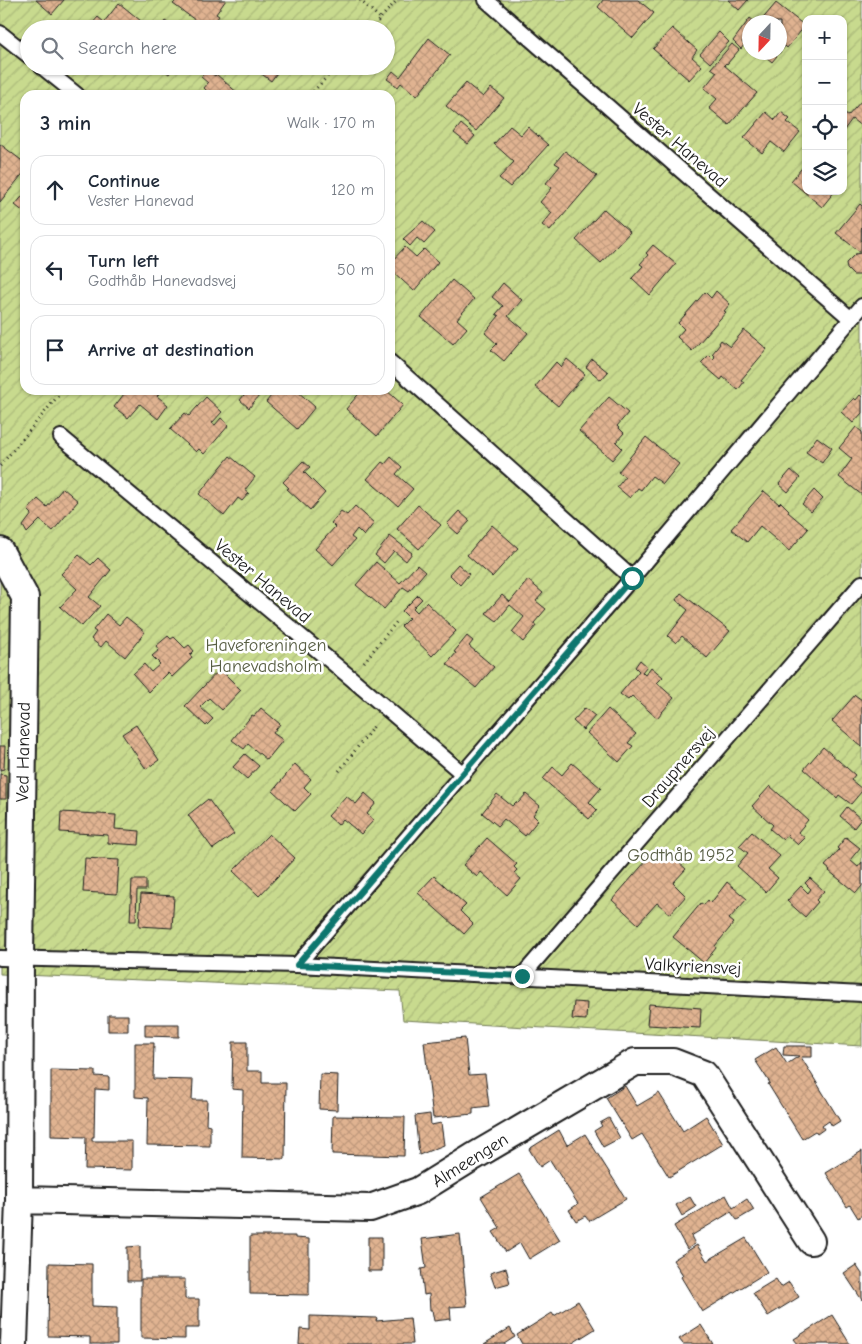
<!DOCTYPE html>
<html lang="en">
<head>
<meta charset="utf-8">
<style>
	:root { --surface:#fff; --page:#f2f2f3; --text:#1f2937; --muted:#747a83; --line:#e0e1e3 }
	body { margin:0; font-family:"Comic Neue",sans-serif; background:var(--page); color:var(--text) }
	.controls { position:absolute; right:15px; top:15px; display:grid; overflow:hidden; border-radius:10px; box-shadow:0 1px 4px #0004 }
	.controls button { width:45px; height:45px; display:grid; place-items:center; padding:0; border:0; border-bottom:1px solid var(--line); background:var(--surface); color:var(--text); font:25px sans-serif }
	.compass { position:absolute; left:742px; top:15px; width:45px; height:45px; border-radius:50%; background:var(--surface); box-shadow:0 1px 4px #0004; rotate:202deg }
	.stop { position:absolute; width:15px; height:15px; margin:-11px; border:4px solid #0f766e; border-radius:50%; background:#fff }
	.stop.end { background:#0f766e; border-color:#fff; box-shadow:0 1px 5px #0008 }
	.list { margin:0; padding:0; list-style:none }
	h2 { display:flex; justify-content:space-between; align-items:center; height:65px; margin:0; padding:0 20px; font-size:21px }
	h2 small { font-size:16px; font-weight:400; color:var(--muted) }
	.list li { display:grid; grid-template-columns:32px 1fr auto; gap:15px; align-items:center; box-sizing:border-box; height:70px; margin:0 10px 10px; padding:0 10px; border:1px solid var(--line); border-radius:15px }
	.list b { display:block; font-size:19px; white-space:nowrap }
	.list p { margin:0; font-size:16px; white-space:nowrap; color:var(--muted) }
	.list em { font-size:16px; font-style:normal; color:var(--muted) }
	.icon { flex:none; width:28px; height:28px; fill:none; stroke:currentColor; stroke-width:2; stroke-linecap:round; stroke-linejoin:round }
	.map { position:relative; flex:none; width:862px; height:1344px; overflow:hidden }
	.search { position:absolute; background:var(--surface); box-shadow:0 1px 4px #0004; left:20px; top:20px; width:375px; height:55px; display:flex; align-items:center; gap:12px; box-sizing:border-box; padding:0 18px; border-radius:28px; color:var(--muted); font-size:19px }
	.panel { position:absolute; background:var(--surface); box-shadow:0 1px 4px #0004; left:20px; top:90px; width:375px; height:305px; border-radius:15px }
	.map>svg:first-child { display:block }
	.garden { fill:url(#garden-furrows); stroke:#727b55; fill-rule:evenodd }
	.building { fill:url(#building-cross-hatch); stroke:#1c1c1c }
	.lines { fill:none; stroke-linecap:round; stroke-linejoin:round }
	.lane-casing { stroke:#1c1c1c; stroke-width:18 }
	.street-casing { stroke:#1c1c1c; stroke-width:30 }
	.path { stroke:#1c1c1c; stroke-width:3; stroke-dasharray:1 4; stroke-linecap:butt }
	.lane { stroke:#fff; stroke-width:14 }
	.street { stroke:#fff; stroke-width:26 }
	.route { stroke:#0f766e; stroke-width:6 }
	.labels { text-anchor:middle; stroke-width:5; stroke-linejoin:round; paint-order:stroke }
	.street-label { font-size:18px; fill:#1c1c1c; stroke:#fff }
	.park-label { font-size:18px; fill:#585e44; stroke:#fff }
</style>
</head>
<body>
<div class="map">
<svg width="862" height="1344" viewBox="0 0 862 1344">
	<defs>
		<pattern id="garden-furrows" width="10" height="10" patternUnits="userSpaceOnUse" patternTransform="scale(1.25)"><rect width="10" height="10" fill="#c8da8e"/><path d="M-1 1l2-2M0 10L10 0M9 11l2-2" fill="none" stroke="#abba7a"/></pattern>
		<pattern id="building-cross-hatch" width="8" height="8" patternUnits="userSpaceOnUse" patternTransform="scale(1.25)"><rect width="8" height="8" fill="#e0b391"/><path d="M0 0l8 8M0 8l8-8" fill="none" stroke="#c0997c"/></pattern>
	</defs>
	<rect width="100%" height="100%" fill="#fff"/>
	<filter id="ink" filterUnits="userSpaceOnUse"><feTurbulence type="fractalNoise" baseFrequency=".02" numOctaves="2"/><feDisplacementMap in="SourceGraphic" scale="10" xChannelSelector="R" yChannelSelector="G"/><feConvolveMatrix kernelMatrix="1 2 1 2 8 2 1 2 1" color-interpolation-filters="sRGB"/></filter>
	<g filter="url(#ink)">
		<path class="garden" d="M0,0H862V1046L403,1020L400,991L0,974ZM806,19H843V191H806ZM750,22H780V52H750ZM29,29H386V66H29ZM25,95H390V390H25Z"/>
		<path class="building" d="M36,0H64L52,14Z
			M177,0H226L216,14L219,16L210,29H201L193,23L195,20L173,4Z
			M603,0H638L654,13L633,38L598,7Z
			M728,0H748L739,10Z
			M119,3L141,21L135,29H93L90,26L98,17L104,22Z
			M776,3L805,26L787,48L785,46L772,62L760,52H780V22H760Z
			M750,18L755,22H750V35L748,34L742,42L744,45L741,49L733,41Z
			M165,21L176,29H159Z
			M672,28L697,50L692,57L702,66L689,80L653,49Z
			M719,32L729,42L710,63L700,54Z
			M429,38L450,55L417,96L401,83L398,87L387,79L393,71L400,77Z
			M732,44L739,50L727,64L726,63L724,65L757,93L729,125L709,108L717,99L704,88L717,72L711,68Z
			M158,66H175L169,74Z
			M282,66L271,81L259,72L263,66Z
			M207,70L215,76L216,74L240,95H211L204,88L208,83L201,77Z
			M466,83L483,97L491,88L504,98L476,131L446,106Z
			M862,100V127L852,119L844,130L843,113L848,116Z
			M766,112L775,120L781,112L790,119L787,122L800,132L784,152L771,142L762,153L744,138Z
			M461,124L475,136L468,144L454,133Z
			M510,126L521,135L528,127L548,145L510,187L499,178L514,162L494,144Z
			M0,144L25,163V171L0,202Z
			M565,151L597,176L550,231L542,225L552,213L540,202L552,188L546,183L560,166L555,163Z
			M806,163V191H835L822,207L791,181Z
			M25,193V213L15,205Z
			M860,204L862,206L861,253L836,233Z
			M604,209L630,232L601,263L576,240Z
			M423,221L435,232L424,244L417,238L410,246L403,239Z
			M653,245L676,264L650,295L632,278L643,266L640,264L648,255L646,253Z
			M405,247L416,257L424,249L438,262L414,291L390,269V263Z
			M861,253L862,255V272L860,275H853L847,269L846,263L855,254Z
			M452,280L474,299L457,319L467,328L453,344L421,317Z
			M503,283L522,300L508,316L528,333L504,361L491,350L497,344L485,333L499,316L496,314L503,306L492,297Z
			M716,291L730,304L724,311L726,312L692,351L677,337L684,329L678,323L705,292L711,298Z
			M744,330L767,349L741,380L744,382L738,390L723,377L721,380L701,363L709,355L713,359L715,357L712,354L720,344L719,343L721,340L730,347Z
			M567,359L585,374L558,406L535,387L556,362L561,367Z
			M592,359L608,372L601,380L586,367Z
			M127,390H160L161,391L157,396L168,405L158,419L140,404L128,418L114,407Z
			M248,390H264L249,408L240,400Z
			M276,390H296L315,407L297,429L266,402Z
			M362,390H386L403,405L377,436L346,409Z
			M860,395L862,397V413L853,423L841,412L854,398L856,400Z
			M206,397L222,412L212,423L215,425L221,418L229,425L204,454L199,449L196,452L170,429L185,413L189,416Z
			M609,397L628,413L617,426L624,433L616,442L622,448L612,460L579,431Z
			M856,427L862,432V495L839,477L852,459L839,448Z
			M646,437L679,464L663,484L652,476L641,490L638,488L630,498L617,487L625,477L618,472Z
			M817,437L832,448L822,463L806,452Z
			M230,456L255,477L245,490L249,493L242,501L238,498L224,516L199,494Z
			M391,457L402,467L396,474L413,489L398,506L367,479L382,462L385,464Z
			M303,461L310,467L304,472L325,493L310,510L287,489L289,488L283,482Z
			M791,470L800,478L788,492L779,484Z
			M63,488L78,501L53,531L40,520L27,533L23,526L32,514L28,510L38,499L47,507Z
			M814,490L823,499L811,512L802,504Z
			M764,491L779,504L781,502L789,510L788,512L808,529L789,551L760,526L747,542L731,529Z
			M418,505L441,525L419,549L397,529Z
			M355,506L374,523L364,536L357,529L351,537L355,540L333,565L315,549L335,527L331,523L341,511L347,515Z
			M459,511L470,521L458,534L447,524Z
			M492,525L518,548L492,577L467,555Z
			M390,536L412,553L406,561L394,551L384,563L375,555Z
			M79,555L91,565L98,558L111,570L89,597L100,606L82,626L60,607L77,589L61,574Z
			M376,562L400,583L417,565L425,572L409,591L403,587L384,609L356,585Z
			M458,564L469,574L460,585L449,574Z
			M528,580L543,593L536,601L546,609L534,623L536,626L523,642L512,632L524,617L510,605L497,621L486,613L502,595L510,602Z
			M681,593L730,631L707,658L682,636L676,643L668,636L688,610L676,600Z
			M418,595L422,599L413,608L417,612L426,602L456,631L432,656L401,626L409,618L402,611Z
			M106,614L119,625L126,617L145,632L125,657L106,641L101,647L91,639L96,632L93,630Z
			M168,636L171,639L174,637L185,648L189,645L194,651L190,655L192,658L172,677L168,673L149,692L133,674L144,664L151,672L160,664L152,656L159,650L156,646Z
			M467,636L473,641L469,646L494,667L476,688L447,664L456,653L454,652Z
			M640,660L647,666L642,672L645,675L651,667L663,677L657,683L674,698L657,718L632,696L628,700L620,694L639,671L635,667Z
			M220,669L241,690L222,710L209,698L200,707L213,719L206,726L185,706Z
			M855,695L862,700V747L832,721Z
			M261,708L280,724L273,733L283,740L267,760L248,744L244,749L232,740L252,715L254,716Z
			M585,708L595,716L583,730L573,721Z
			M608,709L636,734L628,743L633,746L619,762L587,733Z
			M136,725L159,760L146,769L122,734Z
			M0,746H5L4,769L0,770Z
			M823,747L855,775L851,780L862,789V791L851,804L839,795L837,798L804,769Z
			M245,754L259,766L247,779L233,767Z
			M572,763L601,788L589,802L597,810L589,819L543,779L553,767L562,775Z
			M295,764L311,779L304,787L311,794L295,811L273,791Z
			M0,774L6,775V799H0Z
			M770,786L808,820L798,832L805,838L798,845L787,835L783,840L770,829L773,825L752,806Z
			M365,793L376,803L367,814L374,820L361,834L343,819L338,825L328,816L346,796L356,804Z
			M497,794L512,806L516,802L518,803L526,794L540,806L533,815L538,820L525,836L504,819L498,826L482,813Z
			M208,799L234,834L213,849L188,815Z
			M847,807L861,819L854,828L840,816Z
			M61,812L116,815L115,829L140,831L139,845L108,843V835L60,832Z
			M752,832L780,856L768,869L778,878L766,892L737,866L748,853L739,846Z
			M269,834L295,858L259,896L233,871Z
			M846,837L860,848L850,860L858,867L862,862V886L856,893L829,871L830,870L825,866L839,850L837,848Z
			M487,838L517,864L514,867L517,870L514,873L521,879L507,895L481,872L477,877L463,865Z
			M661,847L686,869L673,883L686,896L670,914L657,903L638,924L612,900L647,860L648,861Z
			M85,858L119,860L117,894L83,892Z
			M434,876L466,905L460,911L473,924L464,934L418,893Z
			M810,878L824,891L816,900L818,902L805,917L787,901L801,886L808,893L811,889L805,883Z
			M132,880H146V890H137L136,921H130Z
			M727,882L747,899L729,919L734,923L715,946L716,948L704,963L673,937L701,903L704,905L708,900L711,903Z
			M141,894L174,896L172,928L139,926Z
			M574,1002L587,1003L586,1020L572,1019Z
			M649,1004L701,1008L700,1028L647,1025Z
			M108,1015H128V1031H108Z
			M145,1024H179V1037L145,1036Z
			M465,1038L469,1075L485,1074L489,1106L473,1108V1114L433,1118L424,1042Z
			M233,1042H247V1071H262V1083H286L285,1159L242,1158L243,1090L232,1089Z
			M135,1043H154L153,1079L193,1080L192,1100H207L206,1124L210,1125V1146L147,1145L148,1098L135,1097Z
			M784,1046H812V1057H801L840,1121L832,1126L829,1121L822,1126L824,1129L817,1134L815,1131L802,1139L768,1084L770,1083L755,1060L776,1047L787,1064L799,1056L783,1055Z
			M51,1070L95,1071V1076L109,1077V1090L95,1089L94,1137H92V1141H132V1170L85,1169L86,1137L51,1136Z
			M320,1074L338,1075L337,1110L319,1109Z
			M625,1086L637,1106L659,1093L683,1131L706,1116L723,1144L669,1177L642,1134L632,1140L606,1098Z
			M430,1114L431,1125L441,1123L444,1145L419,1155L415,1116Z
			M333,1116L405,1117L404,1156L332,1154Z
			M609,1118L620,1138L603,1147L594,1131L602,1126L600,1123Z
			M559,1130L567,1145L585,1134L626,1199L589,1221L585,1216L576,1221L569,1210L578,1204L550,1160L540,1167L529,1149Z
			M862,1151V1215L858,1218L850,1205L847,1207L826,1173Z
			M519,1174L560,1240L529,1259L520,1243L506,1252L493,1232L500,1228L481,1197Z
			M726,1195L733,1208L747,1199L754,1210L737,1220L731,1212L691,1236L695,1244L687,1249L674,1226Z
			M690,1197L696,1207L682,1216L676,1205Z
			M460,1234L467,1306L450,1307L451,1319L434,1321L432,1310H430L429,1294L424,1295L421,1269L426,1268L422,1239Z
			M250,1236H295V1238L309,1239V1295L250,1294Z
			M368,1237H382V1271H368Z
			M746,1238L767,1272L702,1312L681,1277L683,1275L673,1260L697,1245L707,1261Z
			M140,1246V1281H127V1247Z
			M49,1263L92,1264V1306L117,1307V1344H90V1337L48,1336Z
			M856,1265L862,1274V1300L844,1273Z
			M506,1268L510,1283L495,1287L490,1273Z
			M141,1279H185V1299H199V1328H185V1339L141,1338Z
			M776,1279L781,1287L789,1282L799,1297L768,1316L753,1293Z
			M578,1301L595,1329L571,1344H522L517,1335L552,1313L554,1316Z
			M832,1315L850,1344H798L794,1339Z
			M310,1316L377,1318L376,1321L410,1318L413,1344H299L300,1329L310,1330Z
			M701,1325L713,1344H683L679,1339Z
			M510,1328L515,1337L504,1344H484Z"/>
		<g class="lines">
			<g class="lane-casing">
				<path id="lane" d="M486,0L851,319
					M0,33L29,56
					M41,66L77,95
					M390,362L632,578
					M61,437L351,678L463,774
					M0,958L297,965L862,994
					M297,965L632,578L862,306
					M522,976L862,583"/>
			</g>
			<g class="street-casing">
				<path id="street" d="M0,551L25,597L20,958L19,1200L14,1344
					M19,1200L370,1208L418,1191L473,1157L635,1062H673L704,1074L811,1241"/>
			</g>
			<path class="path" d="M360,0L381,19
				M371,29L397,0
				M310,95L337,66
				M0,466L63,390
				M364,662L398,620
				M339,771L374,726"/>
			<use href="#lane" class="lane"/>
			<use href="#street" class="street"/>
		</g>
	</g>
	<g class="lines" filter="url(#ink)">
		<path class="route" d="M522,976L297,965L632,578"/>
	</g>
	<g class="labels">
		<g class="street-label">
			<text transform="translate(680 145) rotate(41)" y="6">Vester Hanevad</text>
			<text transform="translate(263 581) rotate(40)" y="6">Vester Hanevad</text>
			<text transform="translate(23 752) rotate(-89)" y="6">Ved Hanevad</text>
			<text transform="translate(678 767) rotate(-49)" y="6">Draupnersvej</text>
			<text transform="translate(693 966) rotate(3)" y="6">Valkyriensvej</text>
			<text transform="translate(470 1160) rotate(-32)" y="6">Almeengen</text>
		</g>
		<g class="park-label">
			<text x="266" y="651">Haveforeningen<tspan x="266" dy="21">Hanevadsholm</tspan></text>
			<text x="681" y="861">Godthåb 1952</text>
		</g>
	</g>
</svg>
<div class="controls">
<button>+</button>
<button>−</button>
<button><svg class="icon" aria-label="locate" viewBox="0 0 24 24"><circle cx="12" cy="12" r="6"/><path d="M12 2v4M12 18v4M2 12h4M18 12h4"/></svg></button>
<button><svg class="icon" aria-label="layers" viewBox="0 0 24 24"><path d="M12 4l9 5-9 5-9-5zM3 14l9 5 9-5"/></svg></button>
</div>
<svg class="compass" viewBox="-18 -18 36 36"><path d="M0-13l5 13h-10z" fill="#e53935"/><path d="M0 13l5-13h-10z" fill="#747a83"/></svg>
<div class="stop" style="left:632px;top:578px"></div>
<div class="stop end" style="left:522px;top:976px"></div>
<div class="search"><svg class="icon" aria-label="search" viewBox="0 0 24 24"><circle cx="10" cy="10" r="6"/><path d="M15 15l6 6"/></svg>Search here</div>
<section class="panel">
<h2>3 min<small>Walk · 170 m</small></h2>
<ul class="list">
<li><svg class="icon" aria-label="ahead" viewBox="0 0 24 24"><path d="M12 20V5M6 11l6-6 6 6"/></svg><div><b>Continue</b><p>Vester Hanevad</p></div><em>120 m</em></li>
<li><svg class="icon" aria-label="left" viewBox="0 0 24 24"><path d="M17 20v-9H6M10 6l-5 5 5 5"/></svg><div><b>Turn left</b><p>Godthåb Hanevadsvej</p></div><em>50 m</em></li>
<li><svg class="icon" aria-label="arrive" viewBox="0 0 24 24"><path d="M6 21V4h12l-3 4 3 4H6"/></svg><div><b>Arrive at destination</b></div></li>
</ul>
</section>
</div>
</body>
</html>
